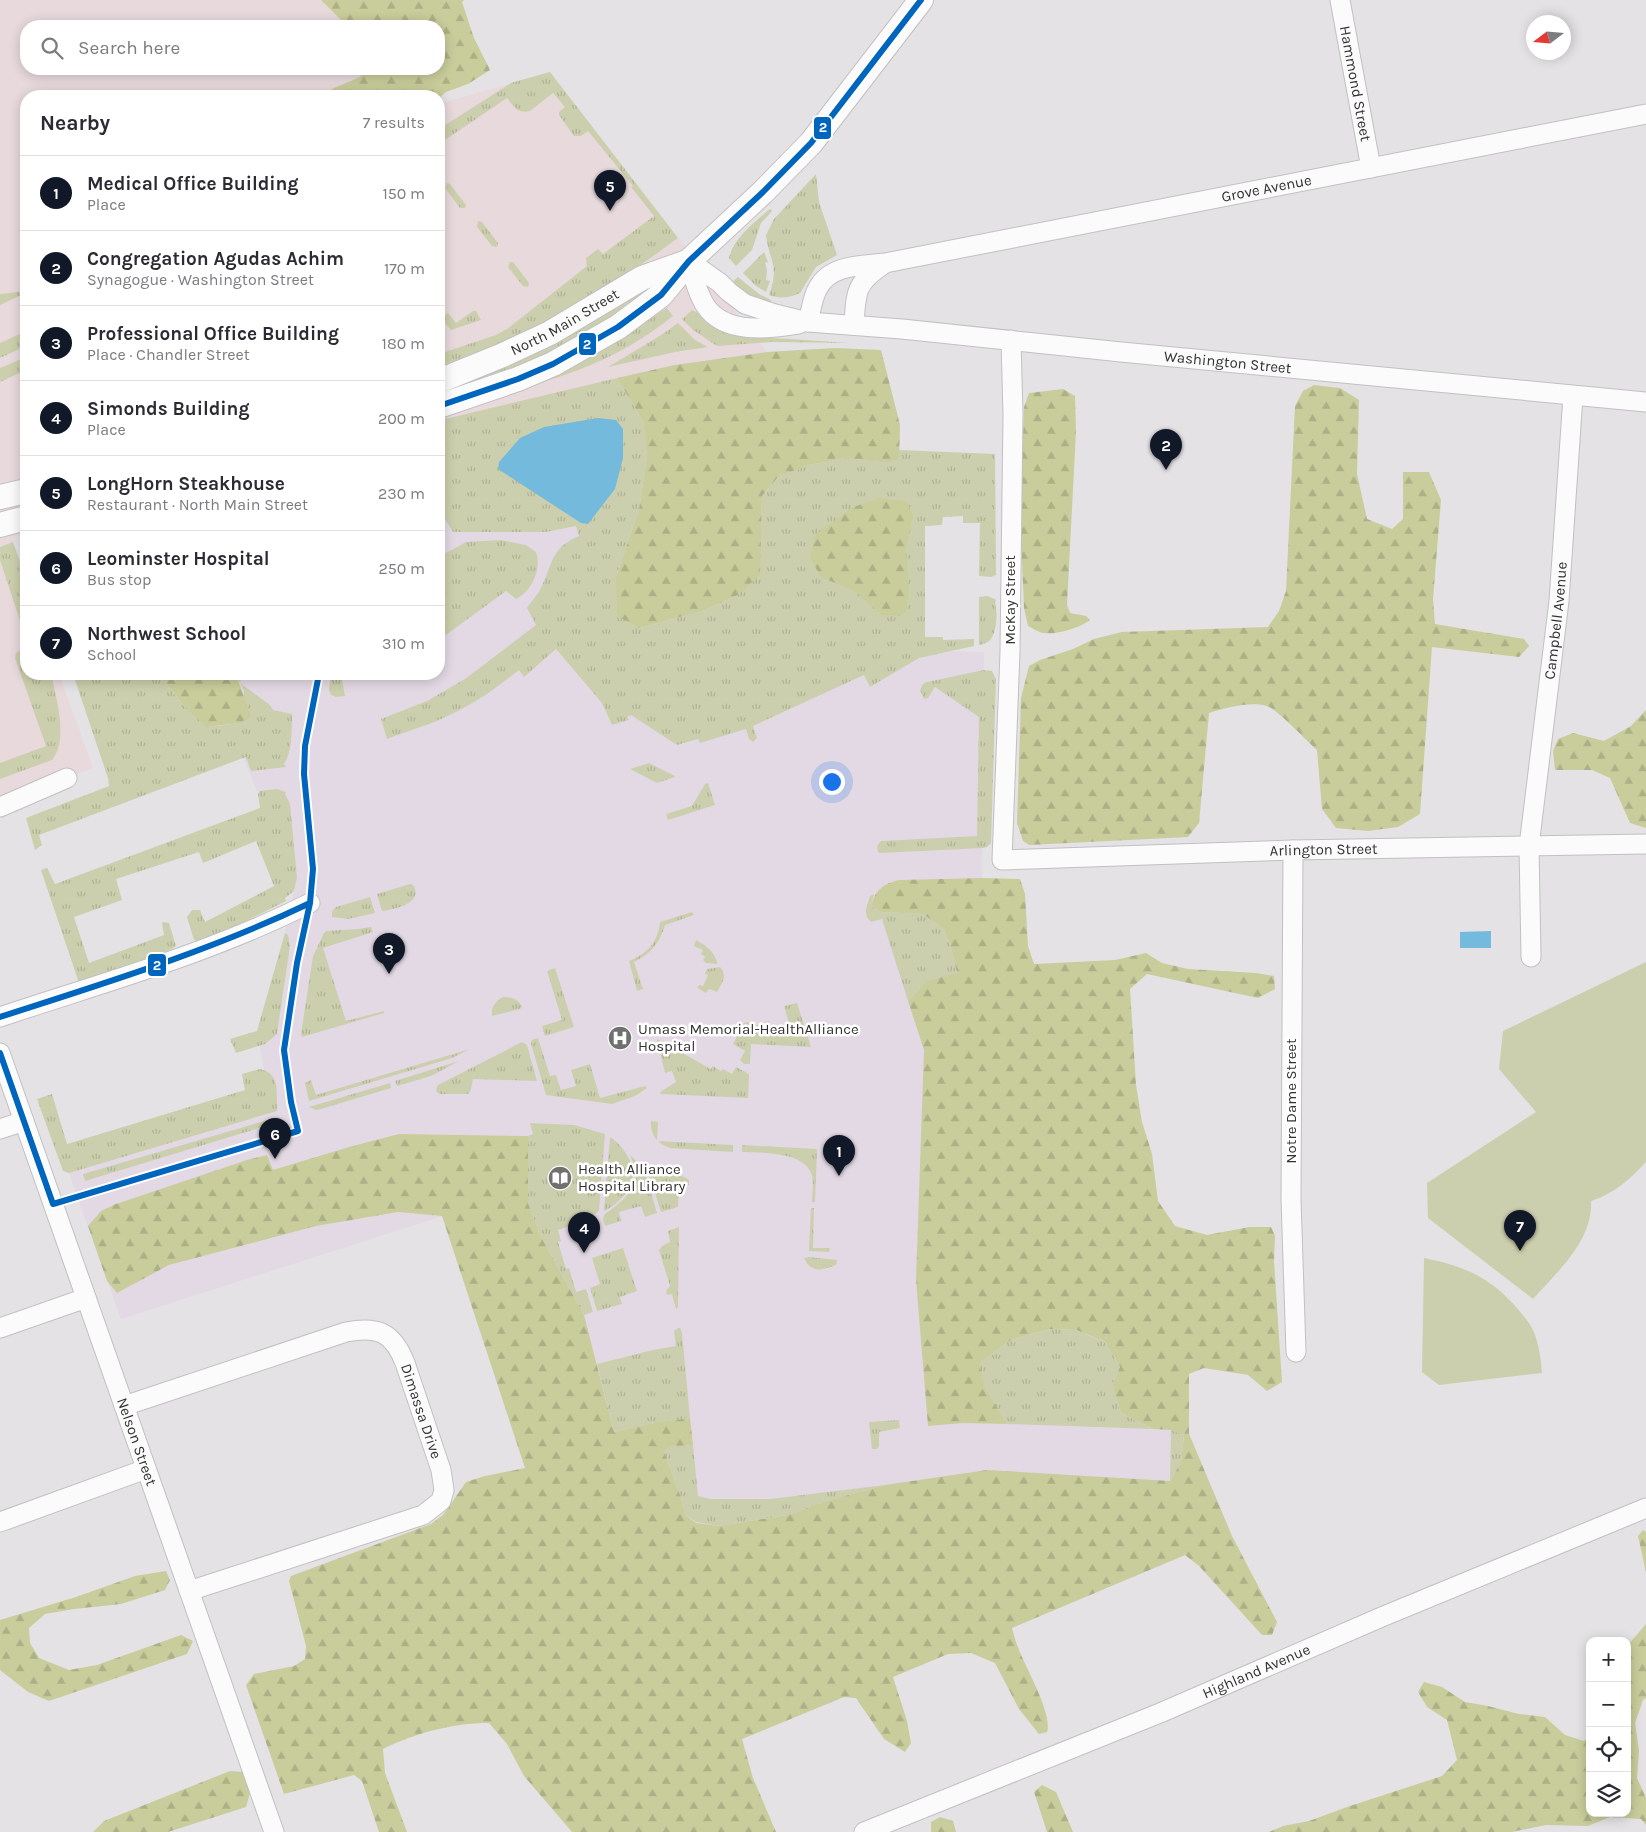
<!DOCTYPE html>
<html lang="en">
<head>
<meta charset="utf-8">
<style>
	:root { --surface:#fff; --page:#f2f2f3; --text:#2b2b33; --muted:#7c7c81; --line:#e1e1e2; --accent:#111827 }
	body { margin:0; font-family:Karla,sans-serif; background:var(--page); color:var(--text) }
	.controls { position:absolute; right:15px; bottom:15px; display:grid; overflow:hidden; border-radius:10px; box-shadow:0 2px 12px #0003 }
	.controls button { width:45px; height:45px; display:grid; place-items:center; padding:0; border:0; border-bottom:1px solid var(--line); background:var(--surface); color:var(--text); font:25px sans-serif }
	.compass { position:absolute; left:1526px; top:15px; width:45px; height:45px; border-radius:50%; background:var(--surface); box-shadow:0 2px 12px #0003; rotate:254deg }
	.you { position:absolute; left:831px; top:781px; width:18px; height:18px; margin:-12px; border:4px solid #fff; border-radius:50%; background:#1a73e8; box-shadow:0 0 0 8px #1a73e833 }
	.badge { display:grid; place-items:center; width:32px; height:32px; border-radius:50%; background:var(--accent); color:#fff; font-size:16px; font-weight:700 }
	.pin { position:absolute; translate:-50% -41px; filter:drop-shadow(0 1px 2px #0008) }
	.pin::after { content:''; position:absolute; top:26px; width:18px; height:15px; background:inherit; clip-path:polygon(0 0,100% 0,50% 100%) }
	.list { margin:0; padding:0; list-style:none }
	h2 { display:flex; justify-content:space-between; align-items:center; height:65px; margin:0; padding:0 20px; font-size:21px }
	h2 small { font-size:16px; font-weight:400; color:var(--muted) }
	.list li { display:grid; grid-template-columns:32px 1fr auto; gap:15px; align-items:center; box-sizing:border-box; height:75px; padding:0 20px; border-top:1px solid var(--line) }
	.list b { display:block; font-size:19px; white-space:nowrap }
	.list p { margin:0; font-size:16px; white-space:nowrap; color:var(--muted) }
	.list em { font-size:16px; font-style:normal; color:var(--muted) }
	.icon { flex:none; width:28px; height:28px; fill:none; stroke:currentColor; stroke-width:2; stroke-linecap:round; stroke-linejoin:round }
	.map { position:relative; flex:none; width:1646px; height:1832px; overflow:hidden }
	.search { position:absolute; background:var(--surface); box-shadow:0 2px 12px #0003; left:20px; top:20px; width:425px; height:55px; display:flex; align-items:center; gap:12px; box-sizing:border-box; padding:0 18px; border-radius:20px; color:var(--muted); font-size:19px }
	.panel { position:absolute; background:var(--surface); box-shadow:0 2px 12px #0003; left:20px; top:90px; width:425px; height:590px; border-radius:20px }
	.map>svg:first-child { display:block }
	.commercial { fill:#e8d9dc }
	.medical { fill:#e3d9e4 }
	.grass { fill:url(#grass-tufts) }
	.forest { fill:url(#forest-firs) }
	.pitch { fill:#cccfad }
	.water { fill:#73badc }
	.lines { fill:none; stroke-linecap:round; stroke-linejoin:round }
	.minor-casing { stroke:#c2c0c2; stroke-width:21 }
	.major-casing { stroke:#c2c0c2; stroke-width:26 }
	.minor { stroke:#fbfbfb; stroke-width:19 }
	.major { stroke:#fbfbfb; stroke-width:24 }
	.bus-1-casing { stroke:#fff; stroke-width:10 }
	.bus-1 { stroke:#0065bd; stroke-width:6 }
	.labels { text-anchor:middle; stroke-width:5; stroke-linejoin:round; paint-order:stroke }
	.street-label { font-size:15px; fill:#333233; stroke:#fff }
	.poi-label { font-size:15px; fill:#333233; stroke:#fff; text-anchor:start }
	.line-badge { stroke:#fff; stroke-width:2 }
	.badge-label { font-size:14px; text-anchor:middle; font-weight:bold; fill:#fff }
</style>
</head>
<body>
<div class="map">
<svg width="1646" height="1832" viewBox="0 0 1646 1832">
	<defs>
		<pattern id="grass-tufts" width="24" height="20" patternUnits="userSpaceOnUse" patternTransform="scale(1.25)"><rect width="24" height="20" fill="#cccfad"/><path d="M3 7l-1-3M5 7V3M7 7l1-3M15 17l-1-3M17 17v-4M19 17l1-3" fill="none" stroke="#b0b295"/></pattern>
		<pattern id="forest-firs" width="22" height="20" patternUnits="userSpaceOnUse" patternTransform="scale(1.25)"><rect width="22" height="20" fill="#c9cd9b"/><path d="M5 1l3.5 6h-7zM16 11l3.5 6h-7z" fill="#adb086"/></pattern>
	</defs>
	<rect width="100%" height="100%" fill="#e4e2e4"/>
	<path class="commercial" d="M0,0H321L347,26H26V69H389L416,96H26V534L12,538L26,579V674H59L93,768L0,803Z
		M550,72L767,352L675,365L439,421V104Z"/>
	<path class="medical" d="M835,348L881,350L900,425L897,650L984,652L978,1363L1162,1368L1232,1536L742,1739L526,1468L443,1216L121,1319L67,1168L271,1108L257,1031L283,941L296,883L208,674H439V421L675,365L767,352Z"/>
	<path class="grass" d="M550,72L678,238C605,293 526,338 439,366V354L496,335L507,329L587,266L586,258L598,249L603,254L654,216L631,187L633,186L588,131L581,136H574L559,115V112L565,107L553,93L530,111C517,114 514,106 507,98L439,144V129L511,83Z
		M816,174L819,202L837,255L816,267L800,293C790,298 780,299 769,295C780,264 769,262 766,235L774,219Z
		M447,183L450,184L466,205L465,208H460L445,188Z
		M770,209L772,211L761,223L752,250L736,266L729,258C734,237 755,222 770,209Z
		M478,221L482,222L498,243L497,247L492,246L477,227Z
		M764,252L768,262L765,263L767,270L766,280L770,281L766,292L756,286L743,273Z
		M510,262H513L529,283L528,287L523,286L508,267Z
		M738,277L759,294L771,300V302L751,298L731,283Z
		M646,289L647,291C609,321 566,348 521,366C496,376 470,384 444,393L449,390L570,333L598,318Z
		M26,291V293L0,305V294Z
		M667,308L673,316C631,350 579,374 526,386L596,353Z
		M692,310L744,336L850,343L771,342L717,346L693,330L682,319Z
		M473,311H476L481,320L451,330L445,323L444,316L448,313L456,323Z
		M678,323L695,340L708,347L675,352L608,367L663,334Z
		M26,331V346L0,358V343Z
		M26,357V370L0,382V368Z
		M617,378L643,421L647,456L639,510L616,577L640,628L705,610L738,595L761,531L762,496L778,477L809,465L846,458L889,463L899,459V450L995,454L996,575L991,577L979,576L980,523H963V516L943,517L942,525L925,526V637H943V640L974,639V646L919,658L870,687L864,675L753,726L757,738L753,742L749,739L746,729L700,743L698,739L677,745L631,715L627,717L629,720L612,725L602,703L556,649L524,677L519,670C502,683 486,696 467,706C442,721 414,729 387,739L381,719L427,701L465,679L536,625L527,608C531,601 538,595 541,588C553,564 550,548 579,536L576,526L546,532H453L443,516L439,519V422L441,420Z
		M501,540L526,545L536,552C542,569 532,591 516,599L506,591L439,640V557L466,542Z
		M13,542L26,579V639L0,560V547Z
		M987,596L995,599L996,601L995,603C998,612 997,632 990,640C987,643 983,644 979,645V597Z
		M26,647V674H51C56,697 69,740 52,760L0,779V763L46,746L15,658L16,653Z
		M984,670L992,671L996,679L991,843L987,847L983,848L880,853L878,852L877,846L881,841L977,836L979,717L935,687L928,698L924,699L920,690L923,684L927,682Z
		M73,674H159L184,706L216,726L240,723L244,691L236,674H242L240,683L270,705L273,710L292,714C292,726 292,755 284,764L286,767L251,771L246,757L243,758L39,835L42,845L35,850L26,818L109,786L108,778Z
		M331,674H364L342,680L345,696L336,697L331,695L329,690Z
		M649,763L675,776V777L657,783L630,769Z
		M708,783L715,805L668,820L666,814L692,806L705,784Z
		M277,789L286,792L285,794L290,804L297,878L294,891L285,898L286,901L242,923L198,941L194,940L187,917L192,910H200L205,922L274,886L256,841L203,863L199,852L116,879L122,900L74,917L89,963L164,935L162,923L163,922L169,923L176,946L172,949L79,983L41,870L47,868L55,884L260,808L258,794L260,791Z
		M410,884L413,885C425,903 393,910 382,911L377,894Z
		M874,894L871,906L880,912L923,914L944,929L951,948L957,974L926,981L908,1001L882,919L871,922C862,914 867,906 870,896Z
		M370,897L375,913L348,919L332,917V911L336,907Z
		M692,912L694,915L665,925C661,941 650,955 634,962L643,989L637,991L629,961C647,954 658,942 660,922Z
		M371,927L373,932L323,948L346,1021L384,1011V1013L302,1037L301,1034L313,956L324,933L326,931L358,929Z
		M285,933L288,935L290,946L277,1034L265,1044L236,1053L230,1039L257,1031Z
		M696,940C708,947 713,950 718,964L706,963L703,960L705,957L701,954L703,950L694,946Z
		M720,967C728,976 722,983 717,992L709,989L706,993L697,988L699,985L703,986L708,975L705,974L707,969Z
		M555,968L574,1027L545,1036L542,1026L562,1020L547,971Z
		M503,997C511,997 519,999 522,1007L520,1009L492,1016C491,1007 495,1001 503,997Z
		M797,1003L811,1047L751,1044L750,1064H744L740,1060L745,1051L733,1044L740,1030L739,1029L741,1024L747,1022L757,1025L769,1021L774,1032L790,1027L784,1006Z
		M538,1038L550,1076L556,1075L561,1090L576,1086L571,1070L590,1064L600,1098L645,1086L647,1088L635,1096L612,1104L546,1095L531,1044L532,1040Z
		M657,1039L711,1069L713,1066L721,1071L723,1069L732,1074L736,1067L749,1074L748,1098L661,1094L660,1092L676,1082L672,1071L665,1073Z
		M522,1042L527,1045L537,1081L473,1079L471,1090L468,1094H440L437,1092L436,1089L438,1085Z
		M470,1049L452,1058L309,1101L305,1083L311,1080L316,1095Z
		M459,1061L431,1076L397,1086L395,1081Z
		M260,1069C281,1073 276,1094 277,1111L69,1173L63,1171L37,1099L52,1094L67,1144L245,1090L242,1074Z
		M390,1083L391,1088L321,1109L316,1110L309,1107Z
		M278,1117L272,1124L85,1181L83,1174Z
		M651,1121L658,1122L657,1141L733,1145V1152L670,1148C657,1144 650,1135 651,1121Z
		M530,1123L574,1125L605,1134L599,1211L594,1215L598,1228L583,1233L580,1223L558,1230L561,1241L558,1242L566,1269L569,1268L576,1292L586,1289L593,1312L584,1315L540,1235L528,1203V1136L533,1134Z
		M610,1137C621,1144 634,1161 633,1176C632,1190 616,1206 604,1211Z
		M742,1145L817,1149L815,1202H812C812,1194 814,1183 812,1175C804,1151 762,1153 742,1152Z
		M630,1155L644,1169L657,1213L645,1217L641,1206L619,1212L621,1221L605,1226L603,1220L604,1215C616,1206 636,1192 636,1174C636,1168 632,1161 630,1155Z
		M646,1164C660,1178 678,1171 689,1180V1185L679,1186L678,1207L661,1212Z
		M811,1208H814L813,1248H830L829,1252L809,1251Z
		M679,1227L678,1307L676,1309L672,1294L667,1295L666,1291L670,1286L659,1250L662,1246L670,1242L668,1231Z
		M623,1248L637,1291L620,1297L622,1304L597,1311L590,1288L600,1284L592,1258Z
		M809,1257L837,1260L836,1265C823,1270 811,1274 804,1258Z
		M678,1328H680L682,1333L690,1418L661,1422L614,1432L597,1364L653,1350L676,1346L674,1331Z
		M1050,1329L1075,1330L1104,1341L1120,1367L1112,1385L1121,1413L1154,1429L1007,1424L985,1387L978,1363L1011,1340Z
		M899,1420L900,1428L879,1432V1447L876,1449H872L869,1422Z
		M1171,1430L1184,1435L1181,1462L1170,1481Z
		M693,1445L698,1496L711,1499H770L885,1485L823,1502L788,1515L719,1526L696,1522L685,1515L680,1495L664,1451L672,1446Z"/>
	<path class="forest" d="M321,0H464L462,2L474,38L490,70L468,84L446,92L439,98V96H319L334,88L360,77L366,69H439V26H347Z
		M835,348L881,350L900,425L899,459L889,463L846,458L809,465L778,477L762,496L760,575L738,595L705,610L640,628L617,616L616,577L639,510L647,456L643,421L617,378L675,365L767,352Z
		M1314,385L1340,388L1359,400L1357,474L1367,519L1392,529L1403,519V472H1429L1441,500L1433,599L1435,624L1524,639L1529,646L1519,657L1432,647L1420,814L1398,827L1368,831L1336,828L1322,809L1317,750C1308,742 1277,709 1267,706C1251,701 1225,708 1209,713L1199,823L1188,837L1029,845L1023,841L1017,823L1021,698L1029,666L1040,660L1073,649L1094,639L1122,632L1268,627L1279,611L1286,591L1295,406L1303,391Z
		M1063,389L1075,396L1076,431L1067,605L1070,613L1086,616L1090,620C1080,628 1056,635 1043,633C1038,632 1032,628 1028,626L1024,608L1020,516L1024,407L1029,393Z
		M879,498L907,501L913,516L906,548L909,593L906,612L898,616L882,615L854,591L821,577L810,558L815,535L851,508Z
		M159,674H236L251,717L240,723L206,727L184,706Z
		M1646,710V828L1630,823L1610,778L1592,770H1555L1553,751L1558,739L1573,733L1604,741L1631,726Z
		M982,878L1020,879L1025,894L1028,946L1034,964L1115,960L1146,953L1162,963L1188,969L1256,973L1274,976L1275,989L1258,998L1147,974L1130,989L1136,1085L1142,1122L1152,1154L1158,1201L1175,1226L1207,1235L1249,1227H1271L1275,1236L1274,1261L1282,1382L1267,1391L1248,1375L1204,1368L1189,1374V1434L1232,1536L1277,1622L1272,1635H1262L1199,1566L1185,1555L1012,1628C1014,1635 1016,1643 1019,1650C1026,1668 1053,1715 1047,1732L1039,1734L1019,1709L995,1663L971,1653L948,1654L893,1677L907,1721L911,1743L905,1752L884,1739L856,1698L844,1697L742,1739L753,1778L776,1832H572L524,1776L507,1744L489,1723C453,1723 415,1733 383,1749L385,1773L407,1832H379L362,1781L354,1775L284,1794L246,1685L254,1674L294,1666L305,1659L306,1646L289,1581L291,1576L431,1524L443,1515L466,1482L485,1476L525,1468L442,1216L398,1212L316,1226L169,1265L117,1293L107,1281L88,1226L101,1211L116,1204L247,1160L267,1155L273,1170L349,1147L399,1134L528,1136V1203L540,1235L584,1315L614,1432L659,1422L690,1418L693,1445L673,1446L664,1451L680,1495L685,1515L696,1523L719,1526L788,1515L823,1502L885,1485L987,1470L1170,1481L1181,1462L1184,1435L1171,1430L1154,1429L1121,1413L1112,1385L1120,1367L1104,1341L1076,1330L1050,1329L1011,1340L979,1363L985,1387L1007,1424L963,1423L928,1426L916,1280L924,1050L908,1001L926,981L957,973L951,948L944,929L923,914L880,912L871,906C876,889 883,884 899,880Z
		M1643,1530L1646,1532V1572L1638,1536Z
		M166,1571L170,1580L165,1590L121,1604L74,1609L45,1614L29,1628L30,1643L39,1658L69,1670L97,1665L181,1635L193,1641L187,1654L49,1701L28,1692L0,1670V1620L76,1597L135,1576Z
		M1646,1624V1698L1643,1700L1635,1723L1639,1751L1637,1778L1646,1798V1825L1641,1819L1610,1817L1588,1826L1546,1825L1512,1832H1269L1283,1826L1309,1821L1347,1807L1442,1776L1457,1760L1447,1720L1427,1707L1418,1692L1424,1682L1442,1687L1465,1702L1488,1706L1519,1714L1545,1717L1565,1735L1584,1741L1590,1735V1813H1627V1646Z
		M230,1771L244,1772L250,1793L246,1807L168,1832H93L104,1821Z
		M1042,1785L1056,1792L1073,1832H1047L1034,1792Z
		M940,1817L953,1821L956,1832H931V1822Z"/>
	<path class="pitch" d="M1646,962V1162C1630,1179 1614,1194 1591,1201C1593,1241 1557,1272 1533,1299L1428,1218L1427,1183L1536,1112L1499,1069L1503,1031Z
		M1424,1258C1463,1266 1489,1276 1516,1307C1522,1314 1530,1323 1534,1332C1539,1345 1541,1359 1542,1373L1439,1385L1422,1372Z"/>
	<path class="water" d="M598,418L616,420L623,429V458L615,489L588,524L581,523L498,469L499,462L520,438L544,427Z
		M1491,931V948H1460V932Z"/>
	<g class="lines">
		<g class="minor-casing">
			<g id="minor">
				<path id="s1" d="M1340,0L1371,168"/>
				<path id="s2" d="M689,261L720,283L729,292L745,304L775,314L808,322L902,329L1121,352L1646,402"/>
				<path d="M689,261C693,275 697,293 705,305C724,335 769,329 799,324"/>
				<path id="s3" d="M808,322C811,312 812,298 818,288C831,264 862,266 885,263L1646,114"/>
				<path d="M854,325C856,292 855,283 884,264"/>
				<path id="s4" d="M1011,340L1013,415L1010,652L1002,860L1293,850L1646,844"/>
				<path d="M0,807L67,778"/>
				<path d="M1293,850L1291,1199L1296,1352"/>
				<path id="s5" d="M1531,957L1529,846L1559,601L1573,396"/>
				<path d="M0,1017C105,982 211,953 310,903"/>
				<path id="s6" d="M0,1053L274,1832"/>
				<path d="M0,1129L24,1121"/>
				<path d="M0,1328L86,1298"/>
				<path id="s7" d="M124,1406L346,1332C378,1326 393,1332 405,1363L441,1470L444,1490L441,1501L423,1515L189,1591"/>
				<path d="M0,1522L146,1469"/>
				<path id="s8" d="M864,1832L1160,1713L1384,1616L1646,1508"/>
			</g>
		</g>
		<g class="major-casing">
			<g id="major">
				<path id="s9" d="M439,381L503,355L550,333L642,278L687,262"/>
				<path d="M439,406L518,379L553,364L618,327L661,295L689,261L763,192L811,143L921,0"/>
				<path d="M0,497L26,491"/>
				<path d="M0,525L26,518"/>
			</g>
		</g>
		<use href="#minor" class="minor"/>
		<use href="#major" class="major"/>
		<g class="bus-1-casing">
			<path id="bus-1" d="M439,406L518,379L553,364L618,327L661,295L689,261L763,192L811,143L921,0
				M0,1017C105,983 210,951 310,903
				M0,1053L53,1204L298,1131L291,1102L284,1050L297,963L310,903L313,869L304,774L305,746L319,674"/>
		</g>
		<use href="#bus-1" class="bus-1"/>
	</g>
	<defs>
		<g id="hospital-disc" transform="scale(1.25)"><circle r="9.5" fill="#717071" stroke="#fff"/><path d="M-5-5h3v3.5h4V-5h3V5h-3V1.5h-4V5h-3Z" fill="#fff"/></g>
		<g id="library-disc" transform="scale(1.25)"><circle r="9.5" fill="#717071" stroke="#fff"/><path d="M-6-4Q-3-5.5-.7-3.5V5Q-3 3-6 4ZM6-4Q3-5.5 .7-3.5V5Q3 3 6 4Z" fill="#fff"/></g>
	</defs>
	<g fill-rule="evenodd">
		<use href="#hospital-disc" x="620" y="1038"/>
		<use href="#library-disc" x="560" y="1178"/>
	</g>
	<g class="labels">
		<g class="street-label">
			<text dy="5" stroke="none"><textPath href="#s1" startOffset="85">Hammond Street</textPath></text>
			<text dy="5" stroke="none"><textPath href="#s3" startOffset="499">Grove Avenue</textPath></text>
			<text dy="5" stroke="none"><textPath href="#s9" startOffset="139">North Main Street</textPath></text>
			<text dy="5" stroke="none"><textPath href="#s2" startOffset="558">Washington Street</textPath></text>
			<text transform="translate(1010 600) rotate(-90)" y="5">McKay Street</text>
			<text dy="5" stroke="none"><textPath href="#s5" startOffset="338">Campbell Avenue</textPath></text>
			<text dy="5" stroke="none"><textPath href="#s4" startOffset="842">Arlington Street</textPath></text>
			<text transform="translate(1291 1101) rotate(-90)" y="5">Notre Dame Street</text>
			<text dy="5" stroke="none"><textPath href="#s7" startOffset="360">Dimassa Drive</textPath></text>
			<text dy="5" stroke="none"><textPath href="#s6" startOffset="412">Nelson Street</textPath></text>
			<text dy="5" stroke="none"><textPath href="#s8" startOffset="424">Highland Avenue</textPath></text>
		</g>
		<g class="poi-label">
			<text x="638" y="1034">Umass Memorial-HealthAlliance<tspan x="638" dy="17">Hospital</tspan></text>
			<text x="578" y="1174">Health Alliance<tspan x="578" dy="17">Hospital Library</tspan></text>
		</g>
	</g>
	<g class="line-badge">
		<rect x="813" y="116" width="19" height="24" rx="5" fill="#0065bd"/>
		<rect x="578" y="332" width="19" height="24" rx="5" fill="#0065bd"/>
		<rect x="147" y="953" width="20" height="24" rx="5" fill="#0065bd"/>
	</g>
	<g class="badge-label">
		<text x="823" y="132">2</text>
		<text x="587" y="349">2</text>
		<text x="157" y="970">2</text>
	</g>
</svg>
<div class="controls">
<button>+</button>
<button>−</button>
<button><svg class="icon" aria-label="locate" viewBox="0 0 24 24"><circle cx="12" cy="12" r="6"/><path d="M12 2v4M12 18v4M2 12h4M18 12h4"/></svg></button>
<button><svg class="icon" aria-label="layers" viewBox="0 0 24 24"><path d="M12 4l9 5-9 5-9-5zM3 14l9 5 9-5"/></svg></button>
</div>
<svg class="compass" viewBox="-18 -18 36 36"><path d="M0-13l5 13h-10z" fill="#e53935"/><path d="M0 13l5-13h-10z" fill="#7c7c81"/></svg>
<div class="you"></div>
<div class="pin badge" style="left:839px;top:1176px">1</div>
<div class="pin badge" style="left:1166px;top:470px">2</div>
<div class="pin badge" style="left:389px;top:974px">3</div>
<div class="pin badge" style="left:584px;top:1253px">4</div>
<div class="pin badge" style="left:610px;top:211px">5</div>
<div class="pin badge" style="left:275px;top:1159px">6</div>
<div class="pin badge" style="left:1520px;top:1251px">7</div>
<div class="search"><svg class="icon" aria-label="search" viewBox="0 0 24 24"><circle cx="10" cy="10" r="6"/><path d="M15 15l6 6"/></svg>Search here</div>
<section class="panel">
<h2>Nearby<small>7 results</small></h2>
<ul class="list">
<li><span class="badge">1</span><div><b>Medical Office Building</b><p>Place</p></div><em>150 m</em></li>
<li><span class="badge">2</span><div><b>Congregation Agudas Achim</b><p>Synagogue · Washington Street</p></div><em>170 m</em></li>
<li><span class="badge">3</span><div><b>Professional Office Building</b><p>Place · Chandler Street</p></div><em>180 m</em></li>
<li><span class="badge">4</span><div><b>Simonds Building</b><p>Place</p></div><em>200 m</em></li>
<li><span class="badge">5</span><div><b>LongHorn Steakhouse</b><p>Restaurant · North Main Street</p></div><em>230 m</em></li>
<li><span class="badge">6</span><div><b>Leominster Hospital</b><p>Bus stop</p></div><em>250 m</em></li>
<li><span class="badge">7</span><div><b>Northwest School</b><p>School</p></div><em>310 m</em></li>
</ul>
</section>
</div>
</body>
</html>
